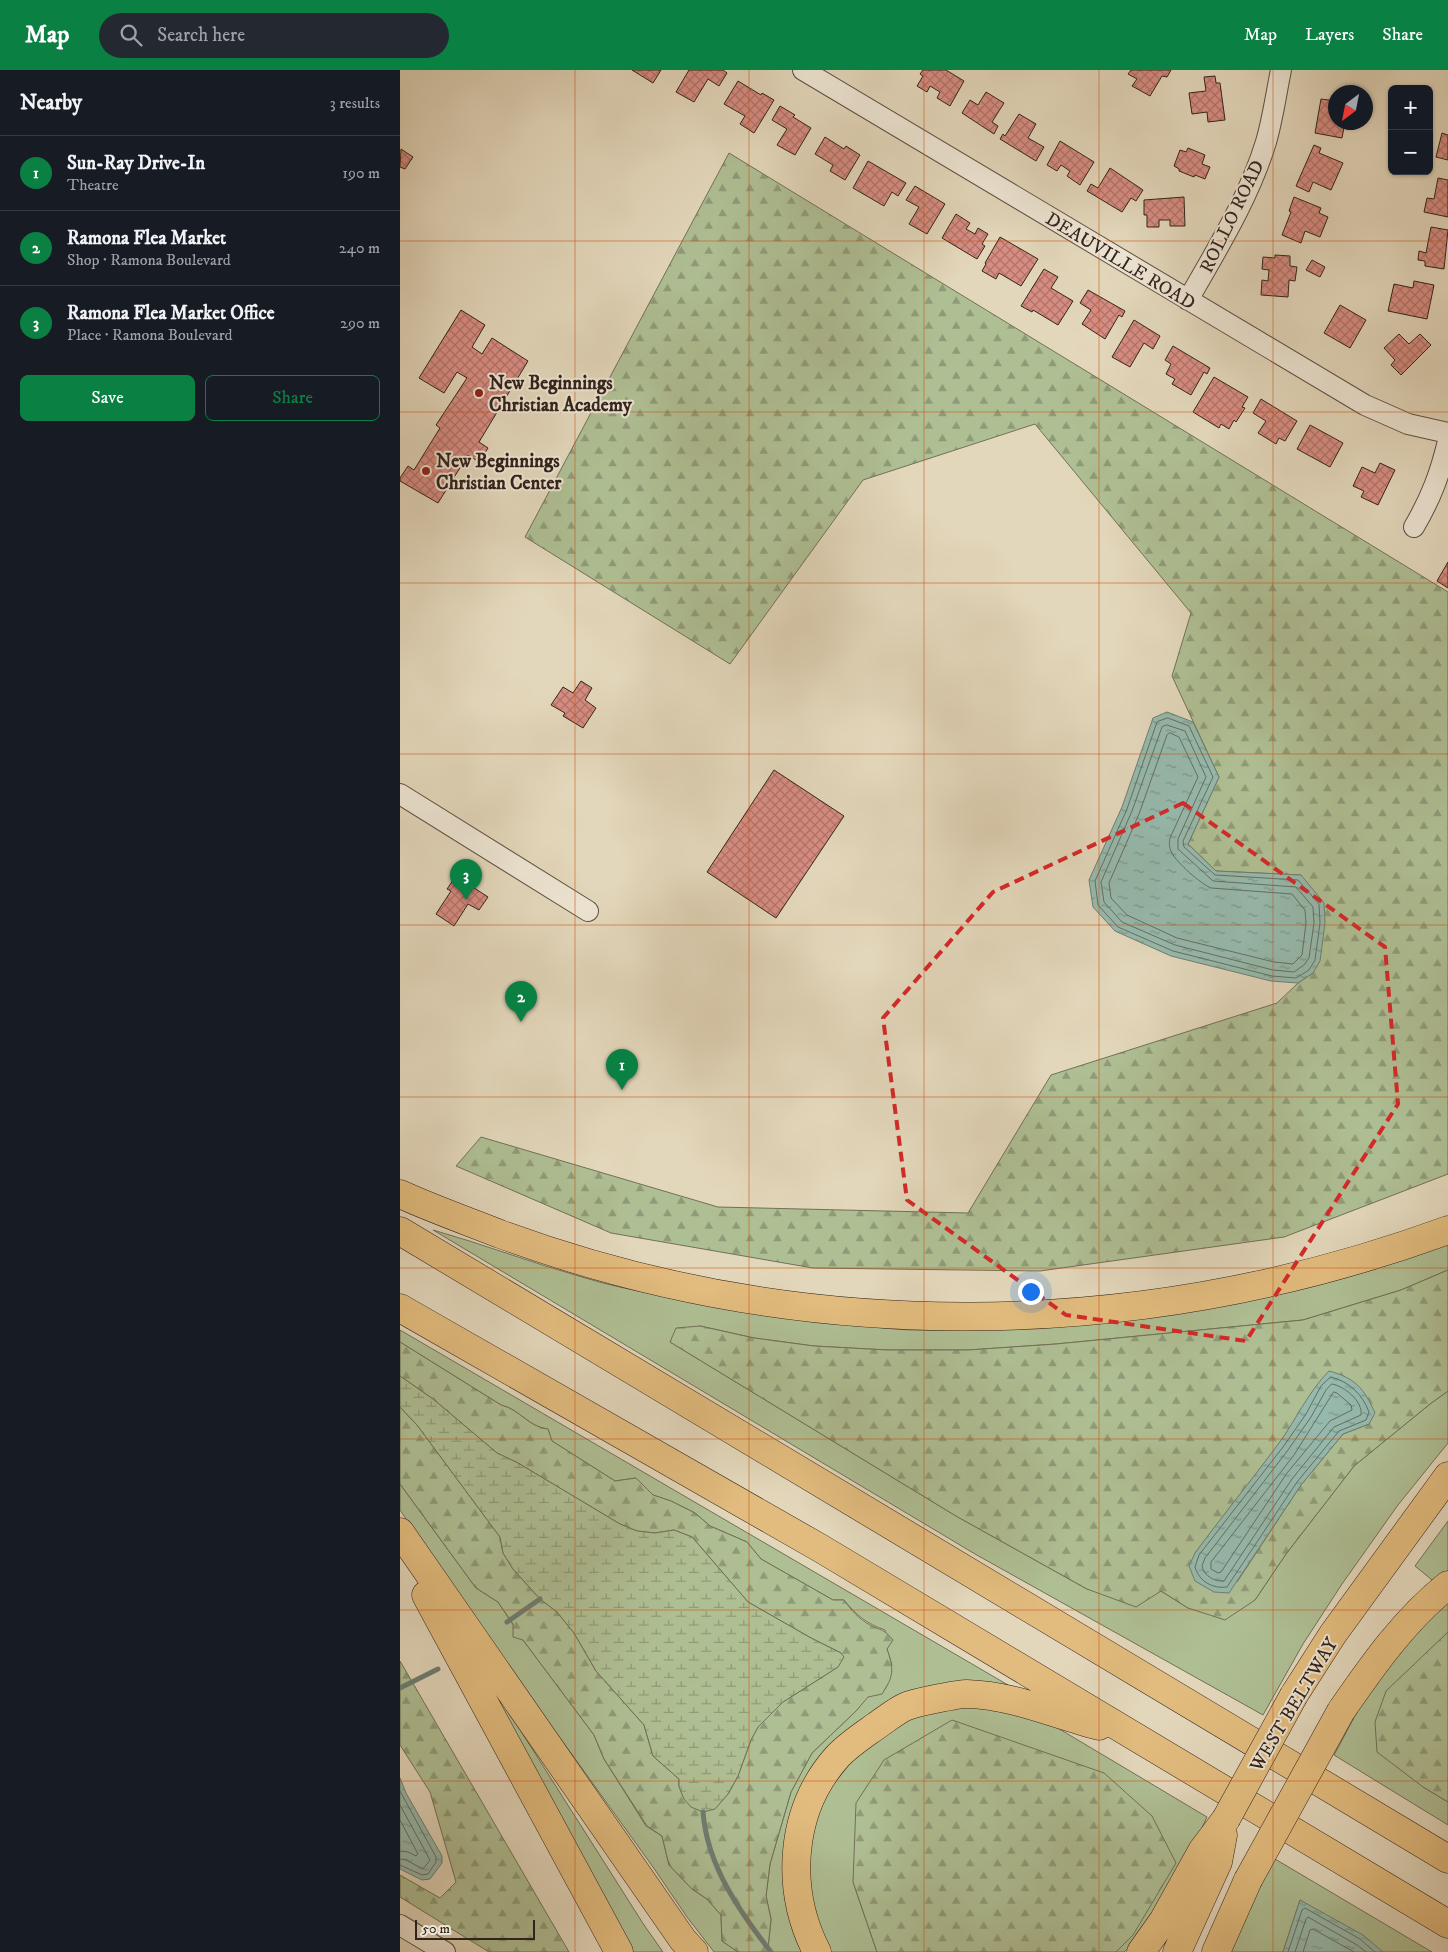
<!DOCTYPE html>
<html lang="en">
<head>
<meta charset="utf-8">
<style>
	:root { --surface:#171b24; --page:#242831; --text:#f1f3f6; --muted:#9ea1a6; --line:#363941; --accent:#0b8043 }
	body { margin:0; font-family:"IM FELL DW Pica",serif; background:var(--page); color:var(--text) }
	.controls { position:absolute; right:15px; top:15px; display:grid; overflow:hidden; border-radius:8px; box-shadow:0 1px 4px #0004 }
	.controls button { width:45px; height:45px; display:grid; place-items:center; padding:0; border:0; border-bottom:1px solid var(--line); background:var(--surface); color:var(--text); font:25px sans-serif }
	.compass { position:absolute; left:928px; top:15px; width:45px; height:45px; border-radius:50%; background:var(--surface); box-shadow:0 1px 4px #0004; rotate:212deg }
	.scale { position:absolute; left:15px; bottom:12px; width:120px; box-sizing:border-box; padding-left:5px; border:2px solid #32231d; border-top:0; font-size:14px; line-height:18px; white-space:nowrap; color:#32231d; -webkit-text-stroke:4px #ede5d3; paint-order:stroke }
	.you { position:absolute; left:630px; top:1221px; width:18px; height:18px; margin:-12px; border:4px solid #fff; border-radius:50%; background:#1a73e8; box-shadow:0 0 0 8px #1a73e833 }
	.badge { display:grid; place-items:center; width:32px; height:32px; border-radius:50%; background:var(--accent); color:#fff; font-size:16px; font-weight:700 }
	.pin { position:absolute; translate:-50% -41px; filter:drop-shadow(0 1px 2px #0008) }
	.pin::after { content:''; position:absolute; top:26px; width:18px; height:15px; background:inherit; clip-path:polygon(0 0,100% 0,50% 100%) }
	.list { margin:0; padding:0; list-style:none }
	h2 { display:flex; justify-content:space-between; align-items:center; height:65px; margin:0; padding:0 20px; font-size:21px }
	h2 small { font-size:16px; font-weight:400; color:var(--muted) }
	.list li { display:grid; grid-template-columns:32px 1fr auto; gap:15px; align-items:center; box-sizing:border-box; height:75px; padding:0 20px; border-top:1px solid var(--line) }
	.list b { display:block; font-size:19px; white-space:nowrap }
	.list p { margin:0; font-size:16px; white-space:nowrap; color:var(--muted) }
	.list em { font-size:16px; font-style:normal; color:var(--muted) }
	.actions { display:flex; gap:10px; padding:15px 20px }
	.actions a { flex:1; padding:11px 0; border:1px solid var(--accent); border-radius:8px; text-align:center; font-size:18px; color:var(--accent) }
	.actions .main { background:var(--accent); color:#fff }
	.icon { flex:none; width:28px; height:28px; fill:none; stroke:currentColor; stroke-width:2; stroke-linecap:round; stroke-linejoin:round }
	.map { position:relative; flex:none; width:1048px; height:1882px; overflow:hidden }
	header { display:flex; align-items:center; gap:30px; box-sizing:border-box; height:70px; padding:0 25px; background:var(--accent); color:#fff }
	header strong { font-size:24px }
	nav { display:flex; gap:28px; margin-inline-start:auto; font-size:18px }
	.search { width:350px; height:45px; background:var(--page); display:flex; align-items:center; gap:12px; box-sizing:border-box; padding:0 18px; border-radius:28px; color:var(--muted); font-size:19px }
	main { display:flex }
	aside { flex:1; background:var(--surface) }
	.map>svg:first-child { display:block }
	.green { fill:#afbf94; stroke:#707158 }
	.forest { fill:url(#forest-firs); stroke:#707158; fill-rule:evenodd }
	.wetland { fill:url(#wetland-marsh); stroke:#707158 }
	.water { fill:url(#water-ripples); stroke:#6e7e73 }
	.lines { fill:none; stroke-linecap:round; stroke-linejoin:round }
	.shore { stroke:#646e65; stroke-width:1 }
	.stream { stroke:#6e7e73; stroke-width:5 }
	.building { fill:url(#building-cross-hatch); stroke:#32231d }
	.minor-casing { stroke:#5e5044; stroke-width:22 }
	.highway-casing { stroke:#32231d; stroke-width:29 }
	.minor { stroke:#ede5d3; stroke-width:20 }
	.highway { stroke:#e2bc7e; stroke-width:28 }
	.highway-bridge-casing { stroke:#32231d; stroke-width:29; stroke-linecap:butt }
	.highway-bridge { stroke:#e2bc7e; stroke-width:28 }
	.marked { fill:none; stroke:#d62828; stroke-width:4; stroke-dasharray:10 6; stroke-linejoin:round }
	.grid { fill:none; stroke:#cd510f; stroke-width:1; stroke-opacity:0.55 }
	.poi-dot { fill:#8f2418; stroke:#ede5d3; stroke-width:2 }
	.labels { text-anchor:middle; stroke-width:4; stroke-linejoin:round; paint-order:stroke }
	.street-label { font-size:19px; fill:#32231d; stroke:#ede5d3 }
	.poi-label { font-size:19px; font-weight:bold; fill:#32231d; stroke:#ede5d3; text-anchor:start }
</style>
</head>
<body>
<header>
<strong>Map</strong>
<div class="search"><svg class="icon" aria-label="search" viewBox="0 0 24 24"><circle cx="10" cy="10" r="6"/><path d="M15 15l6 6"/></svg>Search here</div>
<nav><a>Map</a><a>Layers</a><a>Share</a></nav>
</header>
<main>
<aside>
<h2>Nearby<small>3 results</small></h2>
<ul class="list">
<li><span class="badge">1</span><div><b>Sun-Ray Drive-In</b><p>Theatre</p></div><em>190 m</em></li>
<li><span class="badge">2</span><div><b>Ramona Flea Market</b><p>Shop · Ramona Boulevard</p></div><em>240 m</em></li>
<li><span class="badge">3</span><div><b>Ramona Flea Market Office</b><p>Place · Ramona Boulevard</p></div><em>290 m</em></li>
</ul>
<div class="actions"><a class="main">Save</a><a>Share</a></div>
</aside>
<div class="map">
<svg width="1048" height="1882" viewBox="0 0 1048 1882">
	<defs>
		<pattern id="forest-firs" width="22" height="20" patternUnits="userSpaceOnUse" patternTransform="scale(1.25)"><rect width="22" height="20" fill="#afbf94"/><path d="M5 1l3.5 6h-7zM16 11l3.5 6h-7z" fill="#8f9b78"/></pattern>
		<pattern id="wetland-marsh" width="20" height="14" patternUnits="userSpaceOnUse" patternTransform="scale(1.25)"><rect width="20" height="14" fill="#afbf94"/><path d="M1 5h8M5 5V1M11 12h8M15 12V8" fill="none" stroke="#8f9b78"/></pattern>
		<pattern id="water-ripples" width="26" height="14" patternUnits="userSpaceOnUse" patternTransform="scale(1.25)"><rect width="26" height="14" fill="#96baad"/><path d="M2 4q2-2 4 0t4 0M15 11q2-2 4 0t4 0" fill="none" stroke="#7b978c"/></pattern>
		<pattern id="building-cross-hatch" width="8" height="8" patternUnits="userSpaceOnUse" patternTransform="scale(1.25)"><rect width="8" height="8" fill="#d88d82"/><path d="M0 0l8 8M0 8l8-8" fill="none" stroke="#b0736a"/></pattern>
	</defs>
	<rect width="100%" height="100%" fill="#e3d7bb"/>
	<filter id="stains"><feTurbulence type="fractalNoise" baseFrequency=".004" numOctaves="4"/><feColorMatrix values="0 0 0 0 .2 0 0 0 0 .09 0 0 0 0 .02 0 0 0 .5 -.17"/></filter>
	<radialGradient id="worn" r=".72"><stop offset=".6" stop-color="#630" stop-opacity="0"/><stop offset="1" stop-color="#630" stop-opacity=".3"/></radialGradient>
	<path class="green" d="M33,1160C83,1174 132,1193 182,1207C207,1215 233,1220 258,1225C321,1239 384,1248 448,1254C471,1256 494,1260 516,1260C696,1262 879,1238 1048,1174V1200L1001,1220L903,1250L656,1274L568,1280H487L414,1276L354,1268L300,1256L270,1272L556,1446L687,1519L761,1521L788,1538L855,1530L886,1484L954,1396L1030,1334L1048,1321V1373L998,1435L942,1514L903,1574L863,1645L575,1484Z
		M0,1260L608,1615L604,1621L550,1619L407,1716L406,1882H371L368,1878L371,1849L366,1826L370,1794L391,1722L412,1683L456,1641L492,1595L487,1579L485,1560C467,1554 456,1545 444,1530H433L361,1489L347,1472L310,1456L295,1443L271,1431L253,1425L236,1408L215,1411L152,1371L148,1359C128,1357 121,1340 101,1335L0,1272Z
		M0,1414L76,1518L98,1532L123,1570L194,1665L204,1689L246,1756L262,1766L269,1795L292,1819L307,1829L321,1845L322,1871L338,1882H314L287,1847L253,1797L75,1550L0,1440Z
		M1048,1451V1505L1037,1514L1015,1496Z
		M1048,1533V1562L1034,1576L1023,1717L1048,1732V1755L934,1685C943,1669 951,1652 960,1637C984,1598 1014,1563 1048,1533Z
		M98,1625L244,1855L263,1882H224L93,1629Z
		M586,1636L651,1654L807,1747L776,1813L746,1857L727,1879L724,1882H716L733,1865L453,1812L477,1882H428L406,1812L417,1736L467,1671L532,1638Z
		M875,1789L1032,1882H983L900,1830L883,1882H828L858,1819Z"/>
	<path class="forest" d="M329,83L1048,522V1104L884,1167L640,1201L413,1198L211,1163L56,1096L81,1067L318,1137L568,1143L651,1005L877,933L898,913L913,903L901,805L816,801L788,774L819,707L772,606L791,543L635,354L463,410L330,594L125,467Z
		M1048,1200V1321L1030,1334L954,1396L886,1484L855,1530L825,1550L788,1538L761,1521L736,1537L687,1519L556,1446L270,1272L276,1258L300,1256L354,1268L414,1276L487,1280H568L656,1274L903,1250L1001,1220ZM901,1341L969,1354L943,1364L901,1415L837,1512L795,1483L879,1374Z
		M0,1272L101,1335C121,1340 128,1357 148,1359L152,1371L215,1411L236,1408L253,1425L271,1431L295,1443L310,1456L347,1472L361,1489L433,1530H444C451,1540 459,1549 470,1555C482,1561 484,1559 493,1570L487,1579C494,1599 494,1606 482,1624L468,1627L456,1641L412,1683L391,1722L370,1794L366,1826L371,1849L368,1878L371,1882H338L322,1871L321,1845L307,1829L292,1819L269,1795L262,1766L247,1756L204,1689L194,1665L123,1570L113,1567V1554L98,1532L76,1518L0,1414V1337L17,1355L100,1467L103,1483L113,1499L140,1529L157,1542L174,1563L196,1601L244,1655L253,1686L279,1709V1717L315,1738L328,1724L338,1706L351,1670L358,1657L383,1632L438,1597L441,1583L411,1568L348,1532L292,1467L274,1460L255,1463L237,1461L220,1454L118,1393L97,1383L33,1329L0,1306Z
		M1048,1562V1732L1023,1717L977,1682L975,1652L986,1621Z
		M0,1591L169,1882H89L0,1827V1805L40,1828L56,1812L30,1722L0,1675Z
		M552,1650L704,1703L752,1746L776,1793L733,1865L716,1882H477L453,1812L456,1733L484,1690Z"/>
	<path class="wetland" d="M0,1306L33,1329L97,1383L118,1393L220,1454L237,1461L255,1463L274,1460L292,1467L348,1532L411,1568L441,1583L444,1587L438,1597L383,1632L358,1657L351,1670L338,1706L328,1724L315,1739L303,1742L291,1737L284,1729L279,1717V1709L253,1686L244,1655L196,1601L174,1563L157,1542L140,1529L113,1499L103,1483L100,1467L17,1355L0,1337Z"/>
	<path class="water" d="M767,642L793,652L819,707L788,774L816,801L901,805L924,833L925,853L920,891L913,903L898,913L871,911L771,886L715,861L693,837L689,810L722,737L753,648Z
		M929,1301C955,1308 964,1318 975,1343L969,1354L943,1364L901,1415L829,1523L814,1522L795,1511L789,1496L795,1483C822,1446 852,1410 879,1373C896,1350 908,1322 929,1301Z
		M0,1708L6,1723L42,1786V1793L30,1809L22,1810L0,1799Z
		M900,1830L963,1865L983,1882H883Z"/>
	<g class="lines">
		<path class="shore" d="M768,648L789,656L813,707L783,771L784,777L815,805L898,810L919,834L920,853L915,890L909,900L896,908L872,906L773,881L718,857L698,835L695,811L727,739L757,652Z
			M767,655L785,661L806,707L778,769V779L813,811L896,817L913,837L914,853L909,888L904,895L894,902L873,900L775,875L722,852L704,832L701,812L732,741L762,657Z
			M770,663L779,667L798,707L770,768C769,773 769,778 772,783C777,793 801,814 811,818L892,824L905,840L906,853L902,885L893,894L874,892L777,868L727,845L711,828L709,813L739,744L767,665Z
			M931,1307C950,1312 962,1324 969,1342L966,1350L939,1361L897,1412L827,1517C812,1519 799,1511 795,1497L799,1485L883,1377L906,1344L921,1316Z
			M932,1314C944,1316 963,1331 961,1345L934,1357L892,1409L824,1511C815,1512 804,1506 802,1496L805,1488L888,1380L911,1347L926,1320Z
			M934,1322L937,1323L951,1335L952,1340L930,1351L887,1403L821,1502L818,1503L811,1499V1492L894,1385Z
			M0,1721L36,1787V1792L28,1804L22,1805L0,1795
			M0,1735L30,1790L23,1799L6,1790L0,1789
			M0,1750L18,1784L16,1786L8,1782L0,1781
			M888,1882L902,1840L905,1838L960,1869L975,1882
			M895,1882L906,1849L908,1847L957,1875L966,1882
			M903,1882L910,1860L913,1859L954,1882"/>
		<path class="stream" d="M107,1552L140,1529
			M0,1618L38,1599
			M303,1742C307,1795 339,1841 371,1882"/>
	</g>
	<path class="building" d="M232,0H261L253,13Z
		M289,0H323L327,3L319,16L308,9L294,32L276,22Z
		M523,0H546L564,11L550,36L537,28L540,22L530,16L527,22L517,16L523,6L520,4Z
		M731,0H771L767,7L762,6L750,26L732,16L737,9L728,4Z
		M815,6L816,13H820L825,50L808,52L807,42L792,44L789,23L806,21L804,7Z
		M338,11L361,25L362,23L374,30L354,63L340,54L345,46L324,34Z
		M586,22L604,33L592,52L598,56L594,64L562,43L570,30L578,35Z
		M921,29L936,31V52H945L942,68L915,63Z
		M380,36L395,45L393,47L411,58L395,85L377,75L387,59L372,50Z
		M619,44L636,54L628,68L644,77L636,91L600,69L603,64L605,66Z
		M1042,63L1048,65V90L1036,87Z
		M425,67L444,79L446,76L460,85L445,110L430,101L433,95L415,84Z
		M660,71L694,92L680,115L667,106L670,101L661,95L657,101L647,95Z
		M914,75L921,78L919,83L943,93L931,120L913,112L909,122L896,116Z
		M788,78L805,85L802,94L810,97L805,109L795,105L794,107L779,101V99L774,96L780,80L786,82Z
		M1,79L13,87L5,99L0,97Z
		M468,91L506,113L498,126L492,122L484,136L453,118Z
		M710,98L743,120L736,131L731,128L722,142L687,121L691,114L698,118Z
		M1038,108L1048,110V147L1024,142L1027,128L1034,129Z
		M515,116L545,134L527,164L509,154L519,137L506,130Z
		M784,127L785,156H770V150H759V157H747V145H744V130Z
		M894,127L921,138L919,143L928,147L920,167L905,161L901,173L882,165L891,142L889,141Z
		M556,144L570,153L566,159L575,164L578,158L588,164L582,174L585,176L577,189L542,168Z
		M1031,157L1048,160L1044,199L1025,196V191L1018,190L1019,181L1026,183Z
		M600,167L638,189L621,216L599,203L596,209L582,201L586,194L585,193Z
		M875,185L890,186V196L897,197L895,211L889,210L888,227L861,225L862,210L868,211L869,200L862,199L863,187L875,188Z
		M912,190L925,197L920,207L906,200Z
		M644,199L658,207L651,218L673,231L658,255L633,240L632,242L621,236Z
		M1014,211L1034,215L1027,249L988,241L994,214L1013,218Z
		M688,220L725,241L722,247L719,245L705,269L682,254L691,240L680,233Z
		M940,235L966,250L950,278L924,263Z
		M61,240L85,255L72,277L82,284L92,268L128,291L79,372L88,378L79,392L68,385L38,433L0,411V408L8,396L14,400L40,358L36,355L67,308L57,302L44,323L19,308Z
		M734,250L760,266L753,279L744,273L730,297L712,287Z
		M999,264L1009,274L1020,264L1031,275L1001,305L991,295L995,290L984,278Z
		M773,276L810,298L807,304L804,302L791,325L772,314L775,309L766,304L771,294L765,290Z
		M814,307L848,327L842,337L845,338L836,352L834,350L829,359L821,354L819,358L793,342Z
		M861,329L897,351L885,371L879,368L876,374L858,363L866,351L853,343Z
		M910,355L943,373L930,397L897,379Z
		M980,393L995,400L978,435L961,427L964,421L953,416L962,397L975,403Z
		M1048,492V518L1037,511Z
		M181,611L192,618L185,630L196,638L183,658L163,646L165,643L151,635L163,617L173,623Z
		M374,700L444,746L376,848L307,802Z
		M56,806L88,827L79,840L68,834L54,856L36,844L51,821L47,819Z"/>
	<g class="lines">
		<g class="minor-casing">
			<path id="minor" d="M403,0L965,335L1008,354L1048,363
				M788,230C817,179 849,128 866,72C873,48 876,24 881,0
				M1014,457C1031,428 1040,404 1048,371
				M0,724L188,841
				M0,1855L45,1882"/>
		</g>
		<g class="highway-casing">
			<path id="highway" d="M0,1124C33,1139 67,1151 100,1164C407,1277 742,1272 1048,1160
				M0,1161L1048,1789
				M0,1238L420,1478L1048,1854
				M0,1462L283,1870L294,1882
				M26,1525L219,1882
				M894,1625L933,1564L1048,1406
				M941,1641C972,1596 1005,1549 1048,1515
				M417,1882C385,1820 389,1741 437,1687C448,1675 462,1666 476,1656C485,1650 497,1640 507,1636C518,1632 557,1624 567,1624C613,1625 656,1645 699,1656
				M741,1882L763,1851L802,1781L826,1749
				M777,1882L818,1792L823,1765
				M816,1882L848,1810"/>
		</g>
		<use href="#minor" class="minor"/>
		<use href="#highway" class="highway"/>
		<g class="highway-bridge-casing">
			<path id="highway-bridge" d="M826,1749L894,1625
				M848,1810L941,1641"/>
		</g>
		<use href="#highway-bridge" class="highway-bridge"/>
	</g>
	<path class="marked" d="M783,733L985,877L998,1034L846,1271L666,1245L507,1130L483,948L593,822Z"/>
	<path class="grid" d="M175,0V1882M349,0V1882M524,0V1882M699,0V1882M873,0V1882M0,171H1048M0,342H1048M0,513H1048M0,684H1048M0,855H1048M0,1027H1048M0,1198H1048M0,1369H1048M0,1540H1048M0,1711H1048"/>
	<g class="poi-dot">
		<circle cx="79" cy="323" r="5"/>
		<circle cx="26" cy="401" r="5"/>
	</g>
	<g class="labels">
		<g class="street-label">
			<text transform="translate(831 146) rotate(-64)" y="7">ROLLO ROAD</text>
			<text transform="translate(721 190) rotate(31)" y="7">DEAUVILLE ROAD</text>
			<text transform="translate(893 1634) rotate(-59)" y="7">WEST BELTWAY</text>
		</g>
		<g class="poi-label">
			<text x="89" y="319">New Beginnings<tspan x="89" dy="22">Christian Academy</tspan></text>
			<text x="36" y="397">New Beginnings<tspan x="36" dy="22">Christian Center</tspan></text>
		</g>
	</g>
	<rect width="100%" height="100%" filter="url(#stains)"/>
	<rect width="100%" height="100%" fill="url(#worn)"/>
</svg>
<div class="controls">
<button>+</button>
<button>−</button>
</div>
<svg class="compass" viewBox="-18 -18 36 36"><path d="M0-13l5 13h-10z" fill="#e53935"/><path d="M0 13l5-13h-10z" fill="#9ea1a6"/></svg>
<div class="scale">50 m</div>
<div class="you"></div>
<div class="pin badge" style="left:222px;top:1020px">1</div>
<div class="pin badge" style="left:121px;top:952px">2</div>
<div class="pin badge" style="left:66px;top:830px">3</div>
</div>
</main>
</body>
</html>
